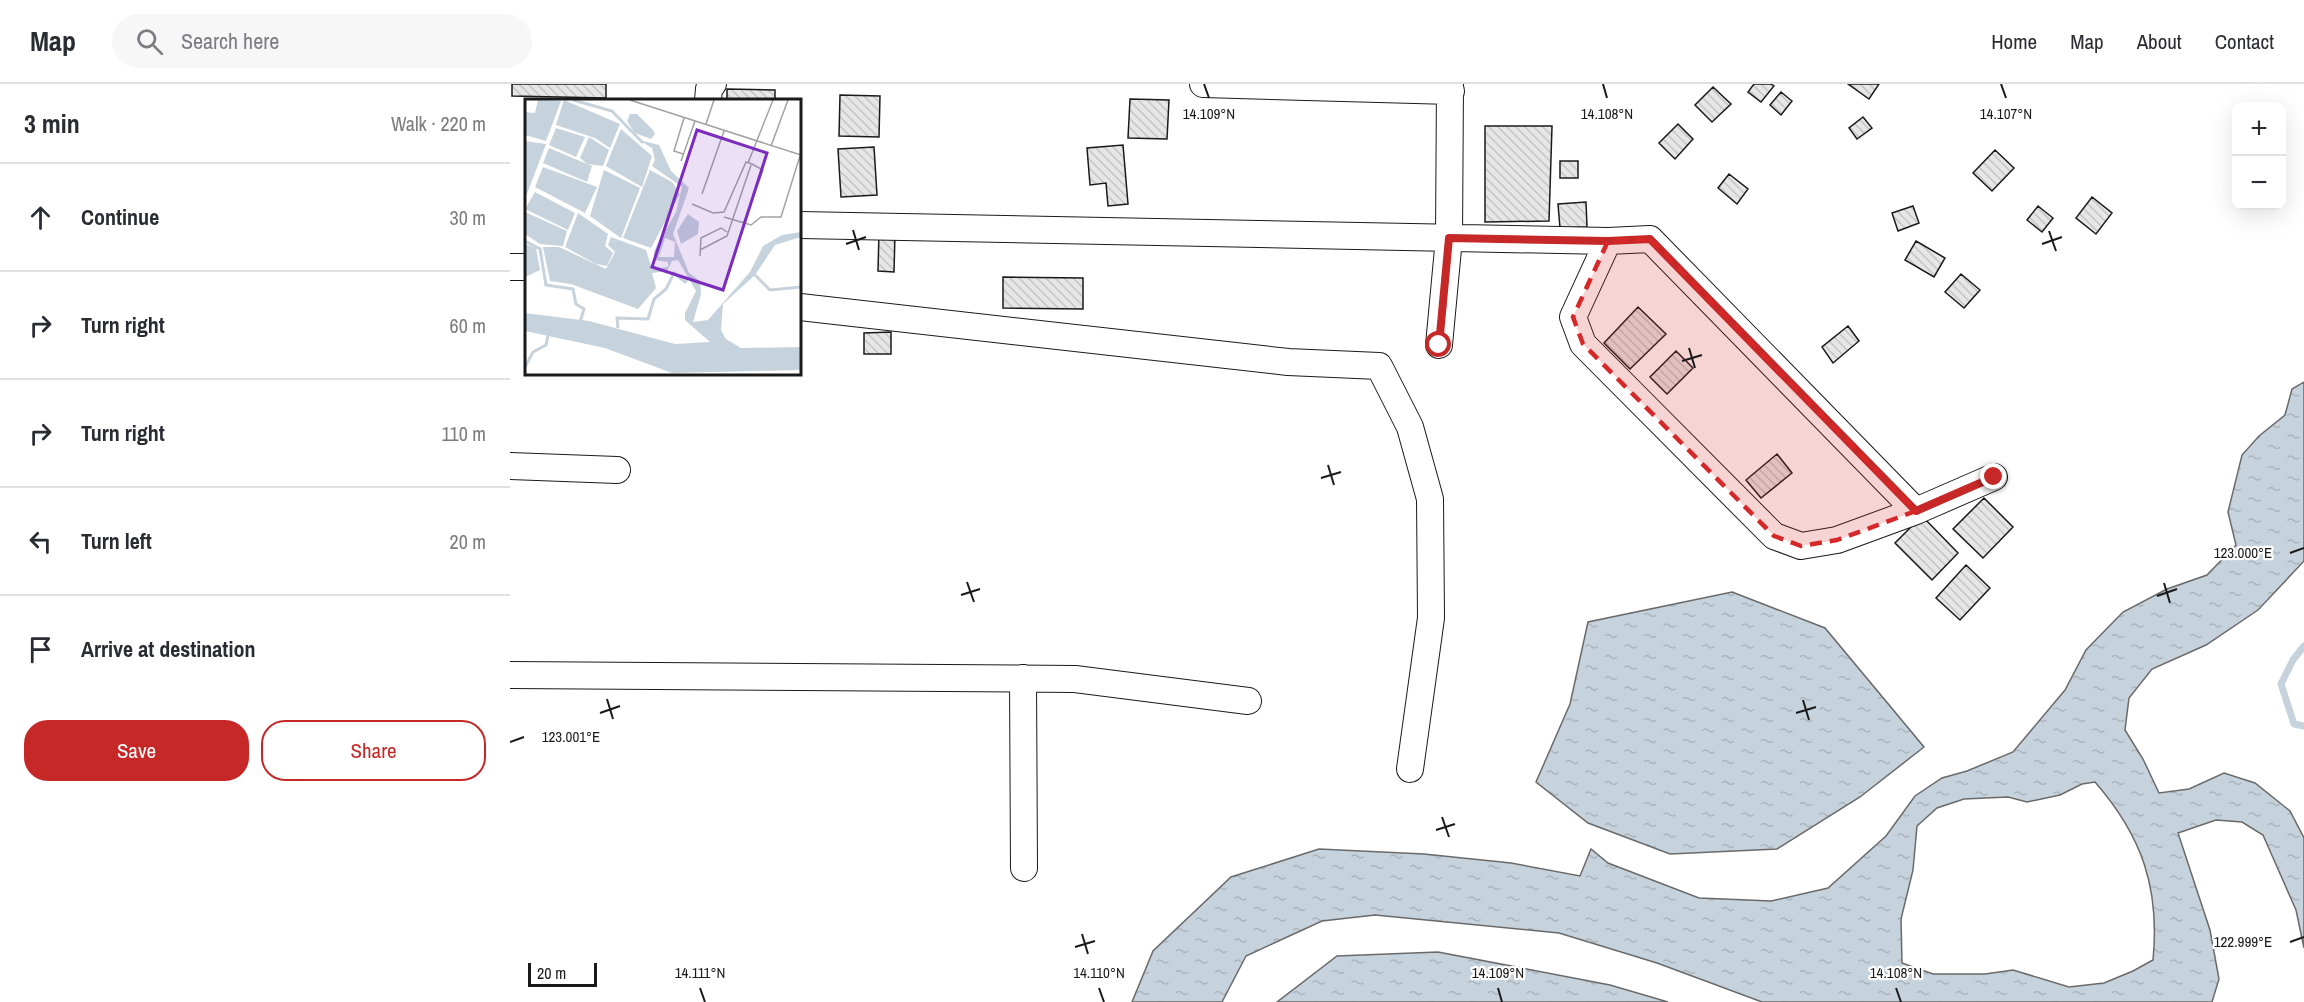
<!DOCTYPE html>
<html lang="en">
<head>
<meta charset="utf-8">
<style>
	:root { --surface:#fff; --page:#f7f7f7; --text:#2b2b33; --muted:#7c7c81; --line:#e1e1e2; --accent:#c62828 }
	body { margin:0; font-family:"Archivo Narrow",sans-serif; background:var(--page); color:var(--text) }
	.controls { position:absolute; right:18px; top:18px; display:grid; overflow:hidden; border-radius:12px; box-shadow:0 6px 24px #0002 }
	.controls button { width:54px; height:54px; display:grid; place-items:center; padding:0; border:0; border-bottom:2px solid var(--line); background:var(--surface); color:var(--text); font:30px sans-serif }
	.scale { position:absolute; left:18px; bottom:15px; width:69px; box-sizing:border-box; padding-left:6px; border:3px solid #1a1a1a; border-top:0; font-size:16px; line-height:21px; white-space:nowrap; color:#1a1a1a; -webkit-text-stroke:4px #fff; paint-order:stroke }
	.stop { position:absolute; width:18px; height:18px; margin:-14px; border:4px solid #c62828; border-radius:50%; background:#fff }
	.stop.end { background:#c62828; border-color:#fff; box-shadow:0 2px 6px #0008 }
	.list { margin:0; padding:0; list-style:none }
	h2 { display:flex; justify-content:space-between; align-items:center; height:78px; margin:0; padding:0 24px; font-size:26px }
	h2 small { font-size:20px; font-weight:400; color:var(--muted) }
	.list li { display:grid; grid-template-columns:39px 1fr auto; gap:18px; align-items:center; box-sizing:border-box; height:108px; padding:0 24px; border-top:2px solid var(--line) }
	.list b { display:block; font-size:22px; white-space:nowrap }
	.list em { font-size:20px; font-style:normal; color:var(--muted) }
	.actions { display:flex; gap:12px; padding:18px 24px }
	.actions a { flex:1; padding:14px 0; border:2px solid var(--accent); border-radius:24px; text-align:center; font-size:21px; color:var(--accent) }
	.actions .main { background:var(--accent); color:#fff }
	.icon { flex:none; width:33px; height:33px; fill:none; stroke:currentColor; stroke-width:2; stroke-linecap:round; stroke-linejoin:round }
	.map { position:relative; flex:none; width:1794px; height:918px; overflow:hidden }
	header { display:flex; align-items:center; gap:36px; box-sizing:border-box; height:84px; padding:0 30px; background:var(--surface); border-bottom:2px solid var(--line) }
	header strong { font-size:28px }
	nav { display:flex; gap:33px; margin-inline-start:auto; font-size:21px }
	.search { width:420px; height:54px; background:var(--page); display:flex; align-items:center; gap:15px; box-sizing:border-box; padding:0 21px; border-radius:33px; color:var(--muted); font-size:22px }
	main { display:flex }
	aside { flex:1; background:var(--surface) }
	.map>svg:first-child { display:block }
	.water { fill:url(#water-ripples); stroke:#6a6a6a; stroke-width:1.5; fill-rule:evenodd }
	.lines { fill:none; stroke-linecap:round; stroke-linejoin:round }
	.stream { stroke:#c6d2dc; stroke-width:7 }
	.building { fill:url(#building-back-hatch); stroke:#1a1a1a; stroke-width:1.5 }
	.minor-casing { stroke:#1a1a1a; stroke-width:28 }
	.minor { stroke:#fff; stroke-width:26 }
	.route { stroke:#c62828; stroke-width:8 }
	.marked { fill:#d62828; fill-opacity:0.2; stroke:#d62828; stroke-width:4.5; stroke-dasharray:12 8; stroke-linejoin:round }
	.ticks { fill:none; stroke:#1a1a1a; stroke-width:2 }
	.inset-river { fill:none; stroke:#c6d2dc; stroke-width:3 }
	.inset-road { fill:none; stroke:#a3a3a3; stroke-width:1.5 }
	.view { fill:#7b2cbf; fill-opacity:0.15; stroke:#7b2cbf; stroke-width:3 }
	.inset-edge { fill:none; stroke:#1a1a1a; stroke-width:3 }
	.ticks-label { font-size:15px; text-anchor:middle; fill:#1a1a1a; stroke:#fff; stroke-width:4.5; stroke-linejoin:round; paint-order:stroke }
</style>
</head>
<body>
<header>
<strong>Map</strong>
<div class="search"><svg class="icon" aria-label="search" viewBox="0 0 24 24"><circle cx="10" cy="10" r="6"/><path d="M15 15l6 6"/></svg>Search here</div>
<nav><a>Home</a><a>Map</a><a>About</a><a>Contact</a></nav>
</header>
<main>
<aside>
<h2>3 min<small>Walk · 220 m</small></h2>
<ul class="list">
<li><svg class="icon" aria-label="ahead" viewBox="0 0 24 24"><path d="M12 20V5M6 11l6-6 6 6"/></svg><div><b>Continue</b></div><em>30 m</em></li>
<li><svg class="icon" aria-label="right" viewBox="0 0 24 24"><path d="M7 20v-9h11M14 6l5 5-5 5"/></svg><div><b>Turn right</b></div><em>60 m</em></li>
<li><svg class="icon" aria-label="right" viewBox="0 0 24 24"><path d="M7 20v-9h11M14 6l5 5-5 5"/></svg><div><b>Turn right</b></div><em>110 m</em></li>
<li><svg class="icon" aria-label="left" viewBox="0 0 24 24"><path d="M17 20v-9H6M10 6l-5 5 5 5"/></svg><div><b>Turn left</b></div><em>20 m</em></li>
<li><svg class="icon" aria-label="arrive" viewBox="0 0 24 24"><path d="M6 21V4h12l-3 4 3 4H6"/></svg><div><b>Arrive at destination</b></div></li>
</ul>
<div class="actions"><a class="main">Save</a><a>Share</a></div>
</aside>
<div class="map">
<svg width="1794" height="918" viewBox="0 0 1794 918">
	<defs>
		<pattern id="water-ripples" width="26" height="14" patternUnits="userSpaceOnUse" patternTransform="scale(1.5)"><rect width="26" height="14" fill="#c6d2dc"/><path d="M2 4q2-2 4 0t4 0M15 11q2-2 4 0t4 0" fill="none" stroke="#aab4bc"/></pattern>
		<pattern id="building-back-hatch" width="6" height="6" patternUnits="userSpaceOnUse" patternTransform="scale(1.5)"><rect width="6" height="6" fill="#e6e6e6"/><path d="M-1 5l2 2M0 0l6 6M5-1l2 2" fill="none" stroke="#c5c5c5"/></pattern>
	</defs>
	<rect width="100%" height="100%" fill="#fff"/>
	<path class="water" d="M1794,298V477L1748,526L1696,561L1642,585L1619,614L1615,646L1633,675L1649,709L1679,705L1714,689L1745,699L1780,727L1794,754V864L1786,826L1753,751L1732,738L1706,736L1668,749L1700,846L1709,895L1702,918H1252L1147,879L1049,849L865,831L812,837L736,872L712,918H622L643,867L721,793L809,765L914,770L1001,779L1070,792L1081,765L1098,779L1189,814L1261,817L1318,804L1376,752L1405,712L1432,694L1457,687L1503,668L1555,606L1576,566L1613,528L1657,505L1697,491L1726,461L1718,428L1732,371L1749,352L1775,331L1782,305ZM1585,698C1632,752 1650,804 1643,876L1623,887L1594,899L1559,903L1503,886L1475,890H1423L1392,879L1391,835L1403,786L1407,742L1427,724L1454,715L1498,713L1517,718L1550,711L1572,700Z
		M1222,508L1315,544L1414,663L1350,713L1267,765L1160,770L1078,739L1026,698L1060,620L1078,538Z
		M928,868L1100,901L1158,918H767L827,872Z"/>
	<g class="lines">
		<path class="stream" d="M1794,562L1783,576L1771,600L1784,640L1794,642"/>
	</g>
	<path class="building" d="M2,0H96V14L2,12Z
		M1244,0H1261L1264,2L1251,18L1238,8Z
		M1338,0H1369L1359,15Z
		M1203,3L1221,20L1202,38L1185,21Z
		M217,5L265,6V16H217Z
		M1271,8L1282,17L1271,31L1260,21Z
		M330,11L370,12L369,53L329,52Z
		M620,15L659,16L657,55L618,54Z
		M1353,33L1362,44L1347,55L1339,44Z
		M1168,40L1183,55L1165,75L1149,59Z
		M975,42H1042L1039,137L975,138Z
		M613,61L618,120L598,122L596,99L580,101L577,64Z
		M364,63L367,111L331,113L328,65Z
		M1485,66L1504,84L1482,107L1463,89Z
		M1050,77H1068V94H1050Z
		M1219,90L1238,105L1227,120L1208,104Z
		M1582,113L1602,129L1586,150L1566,134Z
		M1076,118L1077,143L1050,144L1048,120Z
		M1403,122L1409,139L1388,147L1382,129Z
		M1528,122L1543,134L1532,148L1517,136Z
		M369,148L385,149L384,188L368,187Z
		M1406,157L1435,174L1424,193L1395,176Z
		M1451,190L1470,206L1454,224L1435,208Z
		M493,193L573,194V225L493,224Z
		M1128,223L1156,250L1120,285L1094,259Z
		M1338,242L1349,257L1323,279L1312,263Z
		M381,248V270H354V249Z
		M1166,267L1183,284L1157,310L1140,293Z
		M1267,370L1282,389L1251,414L1236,396Z
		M1474,414L1503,443L1473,474L1443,445Z
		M1412,432L1448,469L1422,496L1385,459Z
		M1456,481L1480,504L1450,536L1426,514Z"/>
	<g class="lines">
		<g class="minor-casing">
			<path id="minor" d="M693,0L941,7
				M198,16L199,5L203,0
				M290,141L1098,157L1140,155L1406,427
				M1098,157L1063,233L1073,260L1264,452L1291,462L1327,456L1406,427L1484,393
				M0,183H16
				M290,223L778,278L869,282L900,343L920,415L921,534L900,685
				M929,261L939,154L940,0
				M0,382L107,386
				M0,591L565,595L738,617
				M513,594L514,784"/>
		</g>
		<use href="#minor" class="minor"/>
	</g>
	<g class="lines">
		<path class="route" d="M929,261L939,154L1098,157L1140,155L1406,427L1484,393"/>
	</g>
	<path class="marked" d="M1140,155L1406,427L1327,456L1291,462L1264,452L1073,260L1063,233L1098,157Z"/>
	<path class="ticks" d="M694,0L699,14M1093,0L1097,14M1491,0L1496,14M343,146L349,166M1539,147L1546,167M336,160L356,153M1532,160L1552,153M1179,264L1185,284M1172,277L1192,271M818,381L824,401M811,394L831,388M1780,469L1794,464M457,498L464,518M1654,499L1660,519M451,511L470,505M1647,512L1667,505M97,615L103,635M1293,616L1299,636M90,629L110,622M1286,629L1306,623M0,658L14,653M932,733L939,753M926,746L945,740M572,850L578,870M1780,858L1794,853M565,863L585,857M190,904L195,918M589,904L594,918M988,904L992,918M1386,904L1391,918"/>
	<g transform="translate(15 15)">
		<rect width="276" height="276" fill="#fff"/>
		<path d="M13,1L36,2L21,42L0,36V13L10,14ZM39,1L95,25L85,49L70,39L31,26ZM105,15H112L127,30L130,35L126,40L110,34L102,22ZM31,29L60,38L51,58L24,46ZM96,30L127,57L117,88L81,67ZM64,38L84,51L78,67L62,65L67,67L62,83L18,64L24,49L62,65L55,59ZM114,41L134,46L146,72L164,89L148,135L164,174L175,182L176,195L168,223L183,221L225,173L238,147L257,136L276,133V138L250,146L230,176L198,205L196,231L201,240L216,249L276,248V271L147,274L80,249L0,232V214L64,222L150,245L185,243L160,221V214L171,192L153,161L147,162L142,172L127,174L131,189L113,210L46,185L25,182L18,148H34L81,170L90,153L83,146L86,138L121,151L127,170L143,168V163L129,161V152L151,113L157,88L127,67L130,61L127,49ZM140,139L150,143L149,158H134ZM0,42L21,45L0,100ZM18,68L72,88L60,114L10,88ZM79,71L115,89L96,139L65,117ZM125,71L147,83L155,95L126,149L98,139ZM10,93L50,114L43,131L0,110ZM0,113L42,132L38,147L15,145L0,135ZM53,114L83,135L80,147L88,154L82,167L71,165L40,148ZM163,115L174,123L173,135L156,145L152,132ZM0,145L11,149L15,171L0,178Z" fill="#c6d2dc" fill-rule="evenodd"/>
		<path class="inset-river" d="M48,1L87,12L118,44M0,142L15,150L21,186L48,190L51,205L59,210L55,223M228,174L245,191L276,188M93,229L92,219L123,220L129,200L141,190L149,174L160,183L162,181M0,268L8,253L21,246L23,237"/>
		<path class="inset-road" d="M105,1L276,56M181,25L189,1M246,47L263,1M158,55L149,52L159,19M156,62L170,22M223,64L248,1M177,95L199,32M167,105L188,114L199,113L221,63L227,65L238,71L218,126M199,118L226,126L236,118H256L275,57M175,151L202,137L226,66M175,157L176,139L196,129L202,133"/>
		<path class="view" d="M172,31L242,54L198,191L127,168Z"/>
		<rect width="276" height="276" class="inset-edge"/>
	</g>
	<g class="ticks-label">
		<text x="699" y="35">14.109°N</text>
		<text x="1097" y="35">14.108°N</text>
		<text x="1496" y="35">14.107°N</text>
		<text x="1733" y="474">123.000°E</text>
		<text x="61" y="658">123.001°E</text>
		<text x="1733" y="863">122.999°E</text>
		<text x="190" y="894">14.111°N</text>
		<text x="589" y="894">14.110°N</text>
		<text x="988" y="894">14.109°N</text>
		<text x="1386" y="894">14.108°N</text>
	</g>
</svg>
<div class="controls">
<button>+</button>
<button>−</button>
</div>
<div class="scale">20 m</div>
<div class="stop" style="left:929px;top:261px"></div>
<div class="stop end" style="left:1484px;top:393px"></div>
</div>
</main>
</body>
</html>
